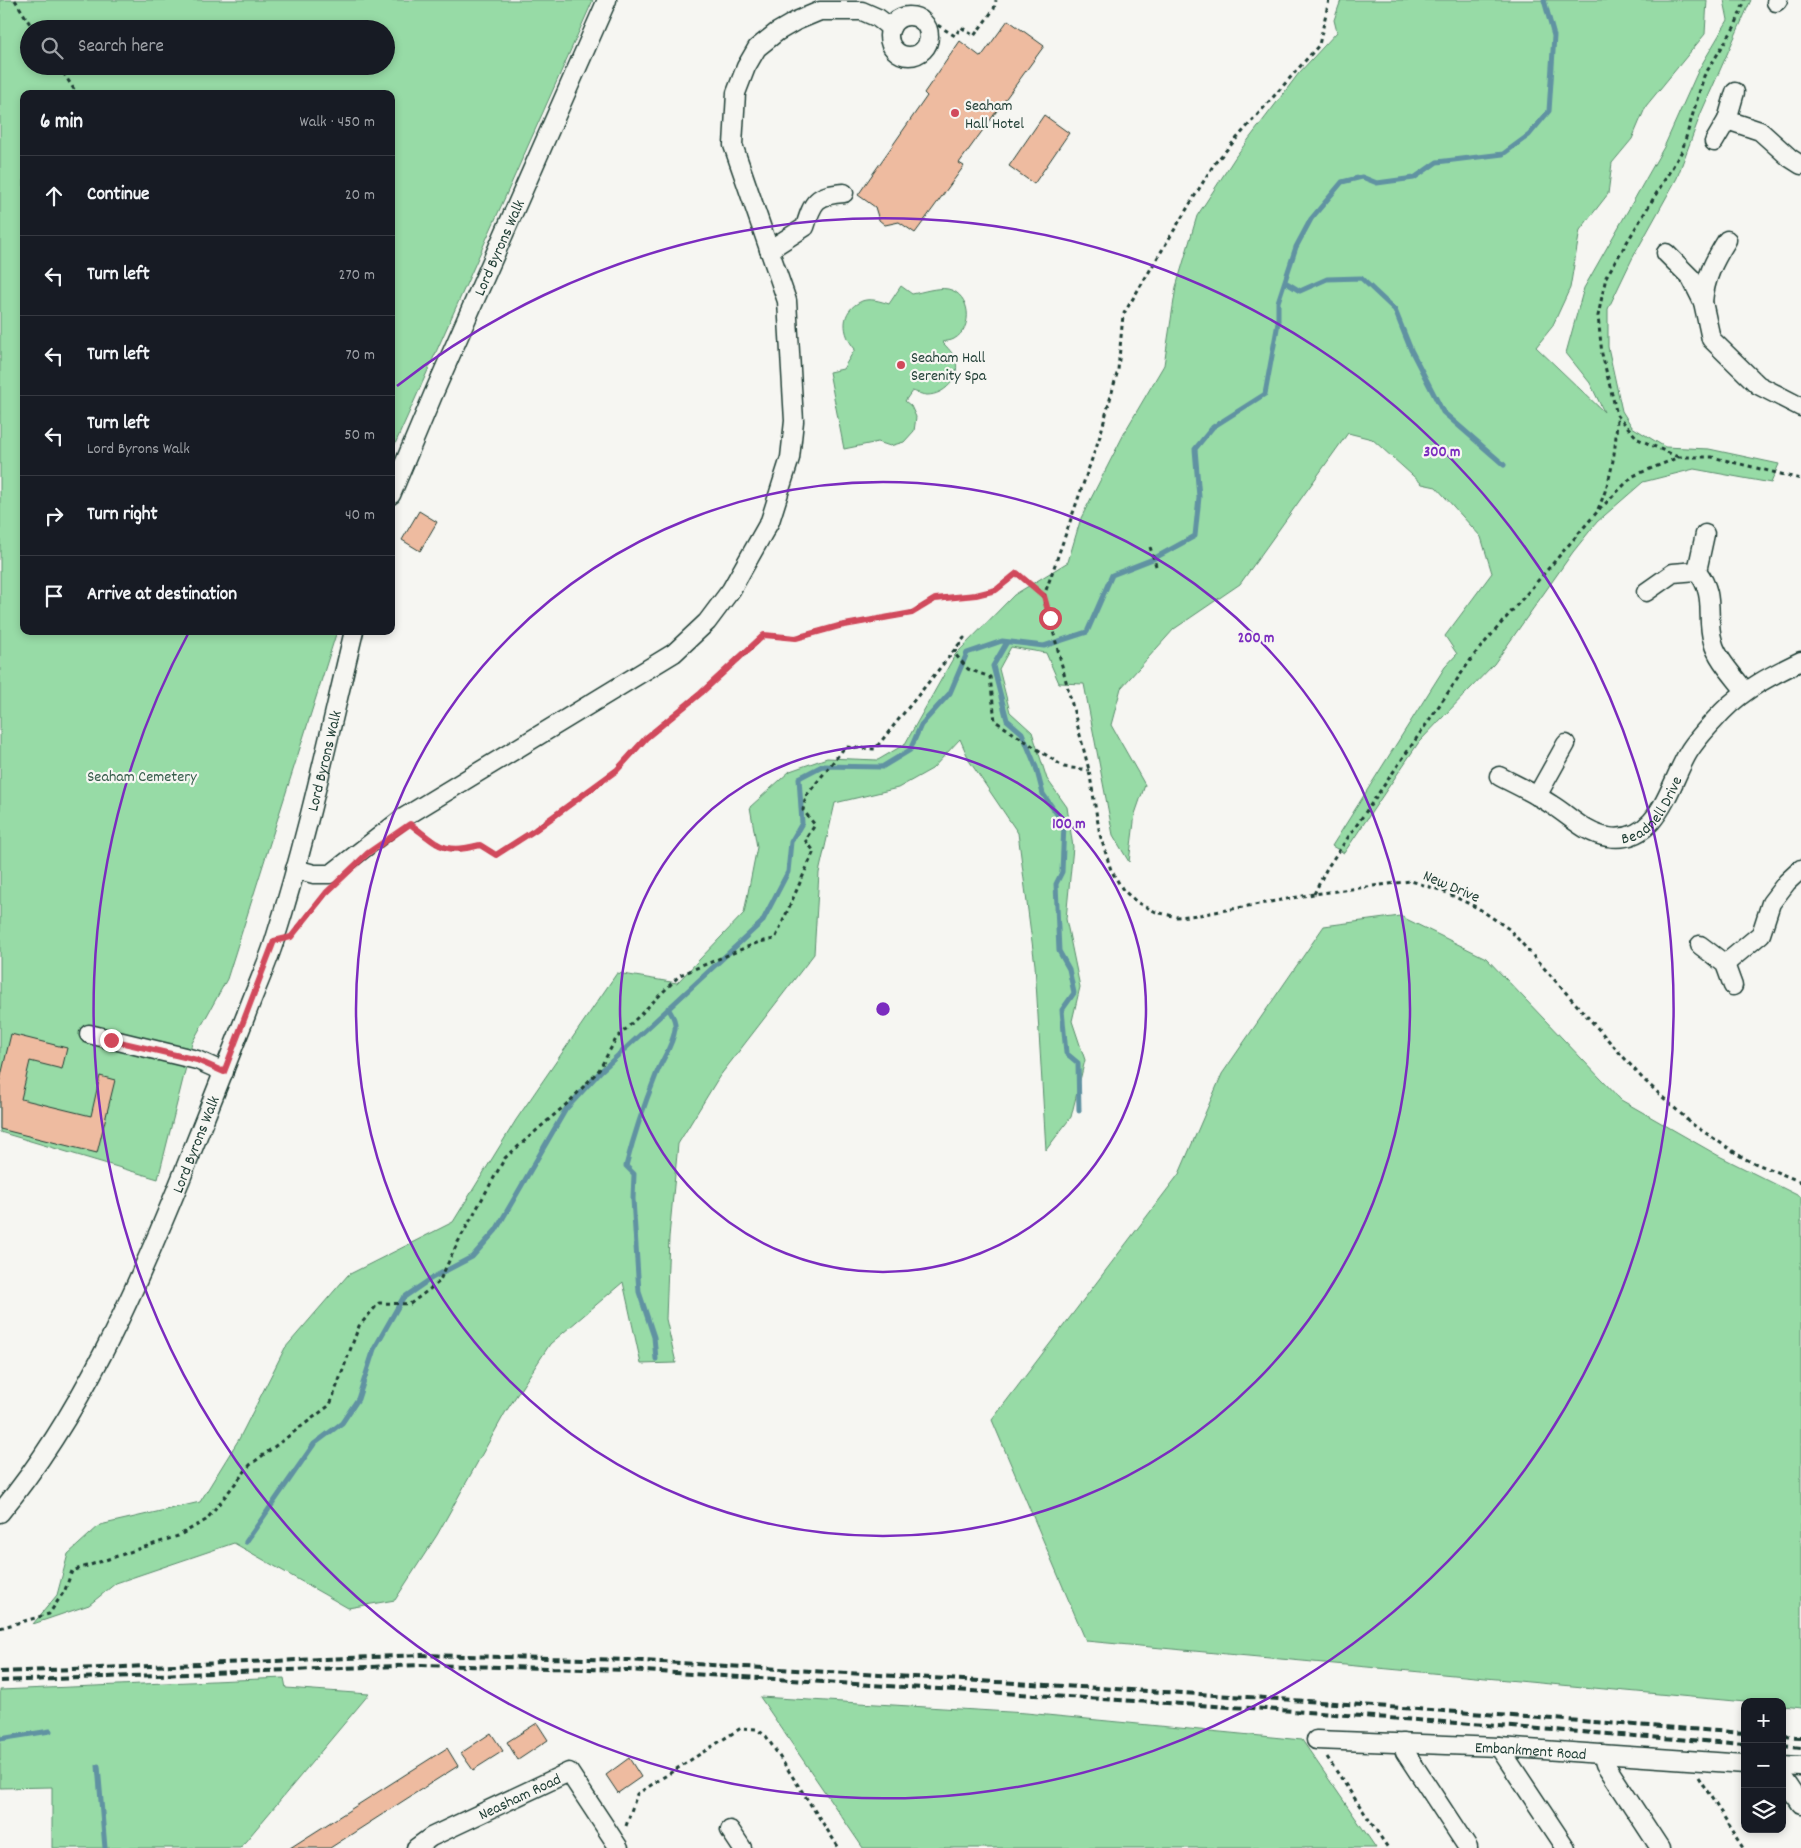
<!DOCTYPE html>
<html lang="en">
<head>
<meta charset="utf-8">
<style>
	:root { --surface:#171b24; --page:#20242c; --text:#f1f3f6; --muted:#9ea1a6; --line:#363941 }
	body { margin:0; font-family:Dekko,sans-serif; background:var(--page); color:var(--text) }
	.controls { position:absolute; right:15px; bottom:15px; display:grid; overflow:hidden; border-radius:10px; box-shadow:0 2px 8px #0003 }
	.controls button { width:45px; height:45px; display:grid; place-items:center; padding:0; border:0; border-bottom:1px solid var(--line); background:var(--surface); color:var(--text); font:25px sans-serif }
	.stop { position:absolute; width:15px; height:15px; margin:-11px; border:4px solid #d1495b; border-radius:50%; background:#fff }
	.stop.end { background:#d1495b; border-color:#fff; box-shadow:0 1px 5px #0008 }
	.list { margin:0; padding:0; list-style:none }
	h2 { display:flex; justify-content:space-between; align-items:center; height:65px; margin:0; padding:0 20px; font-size:21px }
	h2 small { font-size:16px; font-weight:400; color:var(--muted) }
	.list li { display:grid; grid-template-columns:32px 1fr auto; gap:15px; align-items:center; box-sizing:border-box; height:80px; padding:0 20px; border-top:1px solid var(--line) }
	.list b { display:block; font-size:19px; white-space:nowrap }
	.list p { margin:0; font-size:16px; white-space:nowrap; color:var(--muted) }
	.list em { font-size:16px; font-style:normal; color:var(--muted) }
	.icon { flex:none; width:28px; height:28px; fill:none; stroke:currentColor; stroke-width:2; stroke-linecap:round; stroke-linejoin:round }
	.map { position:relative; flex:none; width:1801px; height:1848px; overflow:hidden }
	.search { position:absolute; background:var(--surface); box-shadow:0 2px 8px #0003; left:20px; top:20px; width:375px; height:55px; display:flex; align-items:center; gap:12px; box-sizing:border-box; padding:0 18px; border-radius:28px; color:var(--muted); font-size:19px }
	.panel { position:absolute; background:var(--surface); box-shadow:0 2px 8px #0003; left:20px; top:90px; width:375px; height:545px; border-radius:10px }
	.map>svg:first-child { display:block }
	.green { fill:#97dba6; stroke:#5b8c6d; fill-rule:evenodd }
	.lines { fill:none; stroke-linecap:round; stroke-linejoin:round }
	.stream { stroke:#6092a2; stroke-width:5 }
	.building { fill:#eebba0; stroke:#1f3d34 }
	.minor-casing { stroke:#1f3d34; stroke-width:21 }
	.path { stroke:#1f3d34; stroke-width:3; stroke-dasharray:4 4; stroke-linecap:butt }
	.minor { stroke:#f6f6f2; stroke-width:18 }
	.rail { stroke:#1f3d34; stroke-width:4; stroke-dasharray:8 4; stroke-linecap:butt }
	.route { stroke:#d1495b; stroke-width:6 }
	.ring { fill:none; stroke:#7b2cbf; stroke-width:2.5 }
	.poi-dot { fill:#d1495b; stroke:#f6f6f2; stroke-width:2 }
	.labels { text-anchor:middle; stroke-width:4.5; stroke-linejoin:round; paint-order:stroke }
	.poi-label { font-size:16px; fill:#1f3d34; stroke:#f6f6f2; text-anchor:start }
	.street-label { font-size:16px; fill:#1f3d34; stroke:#f6f6f2 }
	.park-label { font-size:16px; fill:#375d4b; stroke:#f6f6f2 }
	.centre { fill:#7b2cbf; stroke:#f6f6f2; stroke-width:2.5 }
	.ring-label { font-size:15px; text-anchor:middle; font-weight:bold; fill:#7b2cbf; stroke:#f6f6f2; stroke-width:4.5; stroke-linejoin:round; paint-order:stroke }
</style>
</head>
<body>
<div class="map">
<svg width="1801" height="1848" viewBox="0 0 1801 1848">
	<rect width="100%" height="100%" fill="#f6f6f2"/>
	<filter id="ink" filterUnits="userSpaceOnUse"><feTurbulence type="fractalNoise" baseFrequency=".02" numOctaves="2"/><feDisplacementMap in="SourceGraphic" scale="10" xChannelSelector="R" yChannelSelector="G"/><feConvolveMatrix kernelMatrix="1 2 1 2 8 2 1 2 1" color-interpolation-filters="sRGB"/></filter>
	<g filter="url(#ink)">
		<path class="green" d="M0,0H593L391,453V94H24V631H337L227,979L192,1043L158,1179L0,1132ZM29,29H386V66H29Z
			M1341,0H1707L1705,34L1646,106L1632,139L1612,163L1608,194L1580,230L1570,288L1552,327L1536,347L1604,412L1590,383L1566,353L1584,288L1664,147L1699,69L1728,20L1724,0H1751L1701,113L1677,178L1632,259L1608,309V347L1622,411L1632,427L1665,447L1709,449L1779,464L1771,483L1694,469L1643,482L1597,522L1573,552L1494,664L1419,742L1344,853L1332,846L1445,667L1457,654L1445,636L1492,573L1481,537L1436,487L1422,484L1372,439L1348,433L1240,584L1174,629L1121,688L1111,725L1145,785L1135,814L1129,862L1113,835L1084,684L1059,683L1046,653L1011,647L999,669L1010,712L1032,732L1047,779L1067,807L1073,847L1066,919L1080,987L1072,1021L1085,1060L1071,1117L1046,1150L1035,965L1018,833L970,762L960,739L932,769L898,788L835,803L819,873L814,954L719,1077L678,1144L669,1237L666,1319L676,1363L641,1364L623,1282L550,1344L505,1413L437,1535L395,1600L348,1608L234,1543L116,1583L89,1605L33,1624L57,1595L68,1554L100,1525L200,1502L239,1439L285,1348L348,1275L453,1222L516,1120L617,973L677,983L744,913L757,847L750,807L790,771L827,758L878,760L905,744L955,655L1014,595L1068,562L1081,518L1127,428L1164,365L1176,287L1197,216L1236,156L1299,73L1337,32L1334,20Z
			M901,286L912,294C923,292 937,287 948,289C971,294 974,328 954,339C951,341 945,341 942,342C947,347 954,354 956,361C960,379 944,395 927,395C922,395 917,392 912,391L905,401L911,406L916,417L914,431L904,442L890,446L878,442L844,449L829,372L843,369L855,349C842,334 839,311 862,301C870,298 880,301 889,304Z
			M1400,916L1486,958L1621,1100L1719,1156L1801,1197V1708L1782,1706V1702H1745L1086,1641L992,1420L1179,1174L1222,1074L1324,926Z
			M284,1678L286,1688L369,1694L240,1848H52V1787L0,1788V1690Z
			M760,1697L1026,1713L1302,1740L1376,1848H863Z"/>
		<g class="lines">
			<path class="stream" d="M1285,282L1300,291L1327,279L1361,278L1395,310L1411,350L1443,412L1504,465
				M1007,642L993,666L1007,720L1022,733L1036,767L1043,794L1064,824L1062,872L1056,884L1059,951L1069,969L1074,993L1062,1010L1066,1053L1078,1063L1079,1111
				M656,1359L654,1337L639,1292L633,1199L634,1174L626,1166C634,1135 644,1105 656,1075C662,1059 673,1046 675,1029C676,1020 672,1015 668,1008
				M246,1542L314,1444L342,1423L358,1399L374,1349L403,1298L432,1278L472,1257L496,1230L566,1109L600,1072L762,922L788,872L791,842L802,823L799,778L822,766L882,767L910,750L921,725L950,693L967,653L1002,641L1044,646L1087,632L1112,575L1153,559L1195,536L1199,497L1195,449L1213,427L1265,394L1278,323V302L1296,247L1311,219L1342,182L1362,177L1377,183L1414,178L1437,162L1503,154L1529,135L1549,111L1554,36L1544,0
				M0,1739L50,1731
				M98,1766L105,1848"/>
		</g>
		<path class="building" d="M1008,20L1044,46L959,163L964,166L915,233L899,222L885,225L879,220L875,207L858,195L927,96L924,93L960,41L981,57Z
			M1044,115L1069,133L1034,184L1009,166Z
			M419,511L437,522L420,551L402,540Z
			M11,1034L67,1048L62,1069L30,1061L21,1099L91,1116L100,1076L115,1080L97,1153L0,1129V1080Z
			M537,1723L548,1740L518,1760L507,1742Z
			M491,1733L503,1751L473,1770L461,1753Z
			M447,1748L458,1766L428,1785L330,1848H290Z
			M629,1758L641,1777L618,1793L606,1775Z"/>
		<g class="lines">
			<g class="minor-casing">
				<g id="minor">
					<path d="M1776,2L1778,0"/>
					<circle cx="909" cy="36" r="20"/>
					<path d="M1727,120L1760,131L1790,158L1801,165"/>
					<path d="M1714,142L1727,120L1735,92"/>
					<path d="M769,250L805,227C813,201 816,195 844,193"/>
					<path d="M1666,253L1691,278L1703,302L1711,339L1758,385L1801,407"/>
					<path d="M1703,302C1705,278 1714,261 1727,240"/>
					<path id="s1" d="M391,495L433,395L607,0"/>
					<path d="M1697,571L1705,534"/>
					<path d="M1646,592L1673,573L1697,571C1717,596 1705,616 1713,642C1717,659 1735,677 1745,691"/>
					<path id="s2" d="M1499,776C1516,785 1536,794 1552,805C1570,816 1586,834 1608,837C1658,845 1669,785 1688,753C1697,738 1710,725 1722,712C1744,689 1772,675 1801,661"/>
					<path d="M1537,796L1566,744"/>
					<path d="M295,869L314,874H331L403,818L674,653L707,622L731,590L770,521L790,458L794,421L787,301L733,145L736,93L746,67L757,48L777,32L796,21L820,11H862L878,18L891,28"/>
					<path d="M1700,945L1725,964L1733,986"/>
					<path d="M1725,964L1761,934L1771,903L1787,882L1801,869"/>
					<path d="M89,1034L197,1060L224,1072"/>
					<path id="s3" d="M0,1513C82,1414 134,1294 182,1176C203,1122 225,1069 246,1015C255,990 267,965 275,939C307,838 329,734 354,631"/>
					<path id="s4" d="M1316,1740L1499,1747L1745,1764"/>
					<path d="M1403,1743L1405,1752L1468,1848"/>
					<path d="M1499,1747L1566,1848"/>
					<path d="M1602,1754L1605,1764L1660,1848"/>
					<path d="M1782,1766L1801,1767"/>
					<path d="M1782,1776L1801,1804"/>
					<path d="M730,1830L742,1848"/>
					<path id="s5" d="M416,1848L431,1837L569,1772L619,1848"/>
				</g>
			</g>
			<path class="path" d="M15,0L33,29
				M1329,0L1319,45L1214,164L1123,315L1118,370L1100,436L1044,596L1089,770L1100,835L1111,870L1123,890L1138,903L1156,912L1177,917L1199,915L1314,894L1411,881L1443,891L1478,908L1509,929L1643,1079L1692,1124L1745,1159L1801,1182
				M927,28L931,21L955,36L961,27L974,36L994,9L996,0
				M59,66L77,94
				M1678,457L1638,439L1617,415L1602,354L1598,316L1606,277L1682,151L1704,76L1735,26L1745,0
				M1598,509C1612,478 1616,450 1617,416
				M1150,547L1157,569
				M416,829C443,848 445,854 480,845L496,855L535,830L617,770L646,738L701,693L765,635L796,638L839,626L912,613L935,599L976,595L996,590L1017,573L1044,596
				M1314,894L1327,868L1474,655L1597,512L1633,476L1679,457H1712L1801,479
				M297,929L328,891
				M0,1628L49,1614L65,1590L72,1571L178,1536L206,1520L250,1465L330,1405L359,1326L379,1303L410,1304L439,1282L458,1242L505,1158L570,1101L599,1070L616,1039L680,975L759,942L775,939L814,851L805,840L815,825L803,810L806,796L845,747L875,749L964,638L954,653L968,669L990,677L995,721L1064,767L1089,770
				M1327,1757L1388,1848
				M1698,1777L1744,1848
				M626,1826L637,1794L741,1728L756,1729L766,1736L839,1848"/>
			<use href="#minor" class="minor"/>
			<path class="rail" d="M0,1672L422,1655L628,1660L1265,1698L1745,1733
				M0,1681L422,1665L627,1670L1265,1709L1745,1744
				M1782,1736L1801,1737
				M1782,1746L1801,1748"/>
		</g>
	</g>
	<g class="lines" filter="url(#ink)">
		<path class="route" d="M111,1040L197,1060L224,1072L274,941L291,937L326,893L368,853L410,824C439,845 442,855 480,845L496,855L535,830L617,770L646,738L701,693L764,635L796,638L839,626L912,613L935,599L976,595L996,590L1017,573L1044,596L1050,618"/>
	</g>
	<g class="ring">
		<circle cx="883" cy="1009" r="263"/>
		<circle cx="883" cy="1009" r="527"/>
		<path d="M397 386A790 790 0 1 1 189 632"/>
	</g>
	<g class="poi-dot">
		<circle cx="955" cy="113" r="5"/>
		<circle cx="901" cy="365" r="5"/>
	</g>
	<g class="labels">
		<g class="poi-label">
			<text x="965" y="110">Seaham<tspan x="965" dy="18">Hall Hotel</tspan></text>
			<text x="911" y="362">Seaham Hall<tspan x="911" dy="18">Serenity Spa</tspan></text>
		</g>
		<g class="street-label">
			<text dy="6" stroke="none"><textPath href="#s1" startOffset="270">Lord Byrons Walk</textPath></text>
			<text dy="6" stroke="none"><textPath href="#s3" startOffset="824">Lord Byrons Walk</textPath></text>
			<text dy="6" stroke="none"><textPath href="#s2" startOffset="182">Beadnell Drive</textPath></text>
			<text transform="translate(1452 885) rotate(23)" y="6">New Drive</text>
			<text dy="6" stroke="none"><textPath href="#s3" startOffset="419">Lord Byrons Walk</textPath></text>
			<text dy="6" stroke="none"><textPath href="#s4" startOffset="215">Embankment Road</textPath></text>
			<text dy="6" stroke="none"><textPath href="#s5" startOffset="116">Neasham Road</textPath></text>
		</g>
		<g class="park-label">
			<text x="142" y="781">Seaham Cemetery</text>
		</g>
	</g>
	<circle cx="883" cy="1009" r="8" class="centre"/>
	<g class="ring-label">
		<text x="1442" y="456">300 m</text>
		<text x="1256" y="642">200 m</text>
		<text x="1069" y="828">100 m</text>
	</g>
</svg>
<div class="controls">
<button>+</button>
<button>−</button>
<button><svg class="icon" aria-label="layers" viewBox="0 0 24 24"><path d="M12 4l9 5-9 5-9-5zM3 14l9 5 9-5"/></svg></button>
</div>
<div class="stop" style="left:1050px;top:618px"></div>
<div class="stop end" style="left:111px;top:1040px"></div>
<div class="search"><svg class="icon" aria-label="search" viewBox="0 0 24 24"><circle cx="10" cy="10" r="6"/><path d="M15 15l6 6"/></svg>Search here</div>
<section class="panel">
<h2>6 min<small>Walk · 450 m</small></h2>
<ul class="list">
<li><svg class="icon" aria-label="ahead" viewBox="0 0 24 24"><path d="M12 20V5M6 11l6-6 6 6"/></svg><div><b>Continue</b></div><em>20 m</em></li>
<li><svg class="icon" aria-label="left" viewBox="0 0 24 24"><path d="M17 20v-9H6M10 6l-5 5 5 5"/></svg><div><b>Turn left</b></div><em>270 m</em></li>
<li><svg class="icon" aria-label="left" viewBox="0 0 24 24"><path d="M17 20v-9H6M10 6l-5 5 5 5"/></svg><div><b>Turn left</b></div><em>70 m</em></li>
<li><svg class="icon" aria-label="left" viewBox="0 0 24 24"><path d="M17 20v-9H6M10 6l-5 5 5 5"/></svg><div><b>Turn left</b><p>Lord Byrons Walk</p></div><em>50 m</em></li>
<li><svg class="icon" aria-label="right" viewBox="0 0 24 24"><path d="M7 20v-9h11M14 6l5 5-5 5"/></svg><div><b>Turn right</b></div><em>40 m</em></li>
<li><svg class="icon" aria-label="arrive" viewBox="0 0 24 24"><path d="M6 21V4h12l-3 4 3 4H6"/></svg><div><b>Arrive at destination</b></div></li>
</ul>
</section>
</div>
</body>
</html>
